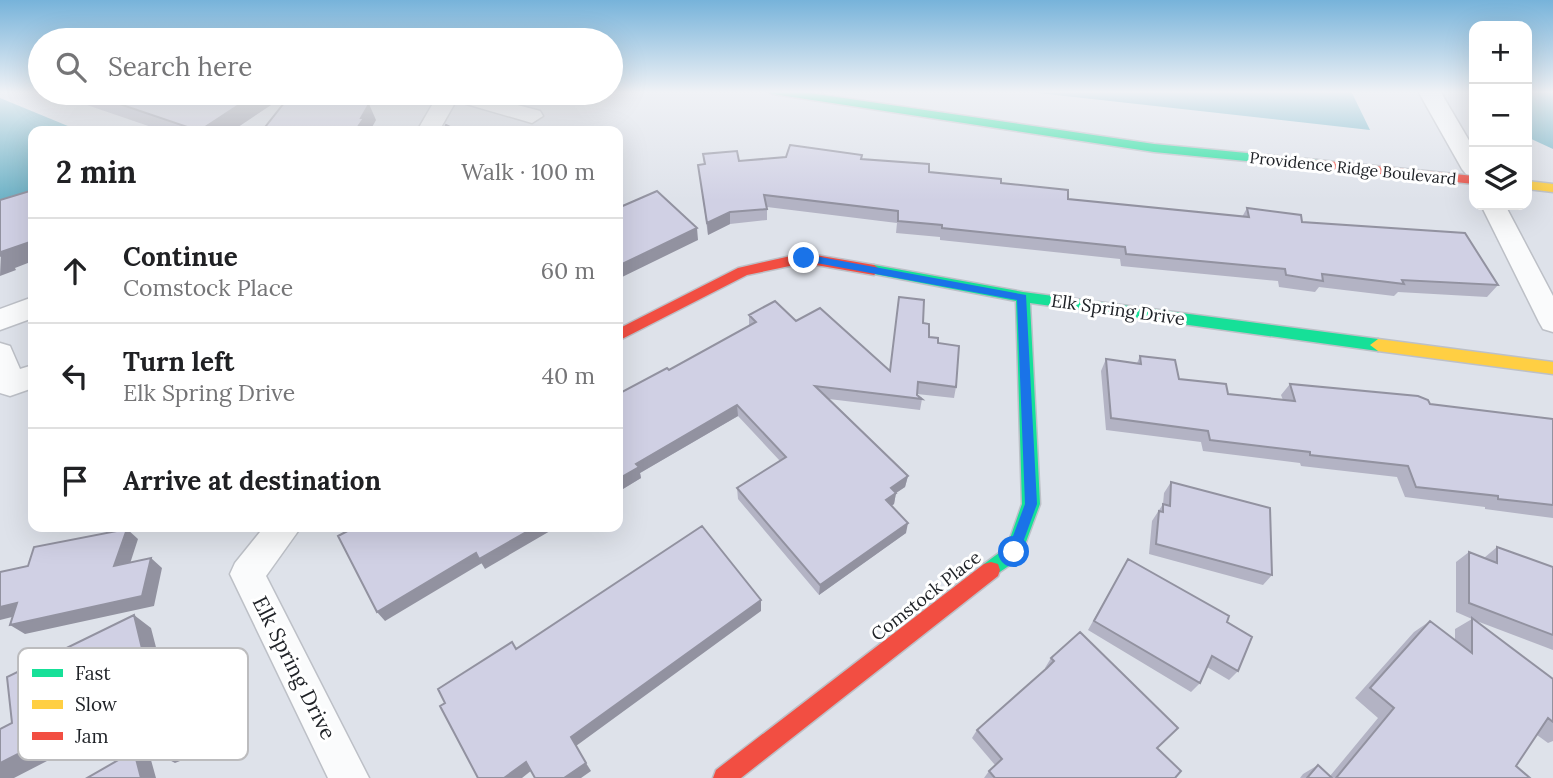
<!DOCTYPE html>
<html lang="en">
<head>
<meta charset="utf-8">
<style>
	:root { --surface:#fff; --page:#f2f2f2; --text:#202124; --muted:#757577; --line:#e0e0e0 }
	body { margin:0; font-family:Lora,serif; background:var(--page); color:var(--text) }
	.controls { position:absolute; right:21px; top:21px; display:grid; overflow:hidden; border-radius:14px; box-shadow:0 7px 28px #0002 }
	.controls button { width:63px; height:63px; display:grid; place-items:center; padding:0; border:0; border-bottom:2px solid var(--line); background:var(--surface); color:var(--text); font:35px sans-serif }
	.stop { position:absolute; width:21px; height:21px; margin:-16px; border:5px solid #1a73e8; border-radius:50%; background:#fff }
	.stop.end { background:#1a73e8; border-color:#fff; box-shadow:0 2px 7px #0008 }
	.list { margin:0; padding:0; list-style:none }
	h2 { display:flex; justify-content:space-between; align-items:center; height:91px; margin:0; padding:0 28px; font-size:30px }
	h2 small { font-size:23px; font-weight:400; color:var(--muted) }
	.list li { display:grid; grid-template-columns:46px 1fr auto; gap:21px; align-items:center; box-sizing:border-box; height:105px; padding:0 28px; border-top:2px solid var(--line) }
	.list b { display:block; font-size:26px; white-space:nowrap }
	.list p { margin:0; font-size:23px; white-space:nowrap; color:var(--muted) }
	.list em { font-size:23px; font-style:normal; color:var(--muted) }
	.icon { flex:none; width:38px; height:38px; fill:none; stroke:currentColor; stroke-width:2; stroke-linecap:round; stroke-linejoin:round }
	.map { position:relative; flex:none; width:1553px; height:778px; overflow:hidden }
	.search { position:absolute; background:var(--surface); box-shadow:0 7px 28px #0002; left:28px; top:28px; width:595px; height:77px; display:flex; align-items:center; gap:18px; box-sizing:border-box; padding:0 24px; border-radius:38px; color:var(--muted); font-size:26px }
	.panel { position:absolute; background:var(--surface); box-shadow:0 7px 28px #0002; left:28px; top:126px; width:595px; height:406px; border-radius:14px }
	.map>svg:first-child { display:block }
	.water { fill:#6db2c6 }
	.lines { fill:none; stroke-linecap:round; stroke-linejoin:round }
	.street-casing { stroke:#bdc0c7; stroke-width:3 }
	.fast-casing { stroke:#bdc0c7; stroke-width:3 }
	.slow-casing { stroke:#bdc0c7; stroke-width:3 }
	.jam-casing { stroke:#bdc0c7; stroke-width:3 }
	.street { fill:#fafbfc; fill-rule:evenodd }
	.fast { fill:#16e098; fill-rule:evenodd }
	.slow { fill:#ffcf43; fill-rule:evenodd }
	.jam { fill:#f24e42; fill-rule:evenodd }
	.wall { fill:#b3b3c4 }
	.shaded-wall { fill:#9292a0 }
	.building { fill:#d0d0e4; stroke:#9292a0; stroke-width:2 }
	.route { fill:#1a73e8 }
	.labels { text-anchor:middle; stroke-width:6; stroke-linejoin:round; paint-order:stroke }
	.far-street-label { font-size:16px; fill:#1e2126; stroke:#fff }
	.street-label { font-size:18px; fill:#1e2126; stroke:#fff }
	.near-street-label { font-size:21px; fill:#1e2126; stroke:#fff }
	.key { fill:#fff; stroke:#bcbcbe; stroke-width:2 }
	.key-label { font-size:19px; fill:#1e2126 }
</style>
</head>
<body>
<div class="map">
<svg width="1553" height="778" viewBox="0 0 1553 778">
	<rect width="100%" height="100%" fill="#dee2ea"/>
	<path class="water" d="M1020,91H1351L1370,130Z
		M1527,91H1553V149L1527,137Z
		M0,98L80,131H33V191L0,202Z"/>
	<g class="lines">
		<g class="street-casing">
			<path id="street" d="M1418,91H1440L1474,149V176L1466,174L1462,169Z
				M439,93H473L540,111L543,116L532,123L456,101L439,131H417Z
				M1481,205H1505L1553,296V332L1543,329L1539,322Z
				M33,297V318L0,330V309Z
				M0,343L10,346L20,369L33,365V388L10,396L0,393Z
				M264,527H301L266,576L369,778H328L230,574L235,563Z"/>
		</g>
		<g class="fast-casing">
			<path id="fast" d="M767,91H796L1154,144L1317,160L1323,164L1317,168L1154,152L773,94Z
				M874,265L1023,292L1378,339L1386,345L1378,351L1030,303L1040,504L1020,558L991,578L984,576L982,570L984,564L1007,547L1022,504L1016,301L869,273L867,270L869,267Z"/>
		</g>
		<g class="slow-casing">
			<path id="slow" d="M1527,181L1553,184V192L1527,189Z
				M1378,339L1553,362V374L1378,351L1370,345Z"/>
		</g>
		<g class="jam-casing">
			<path id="jam" d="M1317,160L1474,176V184L1313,167V161Z
				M804,253L874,265L881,270L874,275L804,263L747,275L618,341V329L738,268Z
				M991,562L998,564L1000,570L998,576L741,778H713L716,770L984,564Z"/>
		</g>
		<use href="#street" class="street"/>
		<use href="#fast" class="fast"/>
		<use href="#slow" class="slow"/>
		<use href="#jam" class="jam"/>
	</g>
	<path class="wall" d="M52,93H289L232,131H163Z
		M703,154L739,161L862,159L929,172L1001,183L1068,199L1242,217L1247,208L1302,222L1498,285L1487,297L1398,292L1394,296L1319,287L1315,292L1279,287L1278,281L1121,266L1120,259L940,240V237L896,233L897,223L767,207V220L730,224L708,235L698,165L704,164Z
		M749,315L796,321L890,370L923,323L929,337L938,343L956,387L954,398L917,394L922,399L920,410L829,399L908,476L905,487L896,493L894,504L891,506L906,533L819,595L738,499L737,488L780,461L738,416L640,473L641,478L618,492L669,370L749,326Z
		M1140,356L1179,379L1228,394L1283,400L1281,395L1290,384L1430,404L1553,419V518L1485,509V507L1405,497L1397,477L1301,466L1300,463L1203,451L1201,442L1106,430L1101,371L1106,359L1137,363Z
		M1171,482L1272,575L1263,585L1149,554L1152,521L1163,504L1164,493Z
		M1497,547L1553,567V650L1474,620L1553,679V741L1548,743L1537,735L1516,766L1530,778H1300L1303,774L1318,765L1330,776L1378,718L1355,698L1414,632L1430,621L1455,640V629L1472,619L1456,612V562L1469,552L1484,558Z
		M1128,559L1227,622L1238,671L1229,680L1207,667L1200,683L1191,692L1088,630Z
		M1051,658L1157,748L1175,778H984L989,771L995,765L972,738L977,730L1046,669L1045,668Z"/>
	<path class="shaded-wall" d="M257,93H289L232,131H199Z
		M364,94L368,106L369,104L376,120L370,131H355L358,103Z
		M730,212V224L708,235L707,223Z
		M697,228L698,240L618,279V266Z
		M33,241V261L15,268L16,270L0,276L1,252Z
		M737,405L738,416L640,473L641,478L618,492V479L636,464Z
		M908,476L905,487L896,493L894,504L884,511L886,500L891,488Z
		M908,523L906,533L819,595L820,585Z
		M535,527H557L485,569L479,559Z
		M127,529L138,539L126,576L114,566Z
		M476,553L482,563L385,621L377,612Z
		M151,558L162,568L154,606L25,634L10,625Z
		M761,600V611L576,746L571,737Z
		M17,603L32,612L0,620V607Z
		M134,615L151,628L185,759L175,763L156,753Z
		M127,698L146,710L14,778H0V763Z
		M134,751L151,760L156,778H141Z
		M526,762L532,770L522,778H504Z
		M586,763L591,771L581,778H564Z"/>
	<path class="building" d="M87,93H257L199,131Z
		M292,93L364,94L358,103L369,104L361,118H364L355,131H262Z
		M446,125L458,131H443Z
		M790,145L862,155L861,159L929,164V172L1001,179V183L1068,190V199L1249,217L1247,208L1301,215L1302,222L1465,233L1498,285L1402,280L1404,284L1322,274L1323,281L1286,275L1285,269L1126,254L1125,247L942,228V225L898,221V211L764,195L767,209L730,212L707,223L698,165L705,164L703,154L737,151L739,161L786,157Z
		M33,190V241L1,252L2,255L0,256V200Z
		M657,191L697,228L618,266V208Z
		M899,297L924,300L923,323L929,324V337L938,338V343L959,346L956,387L918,382L917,395L922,399L815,386L908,476L891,488L896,493L886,500L908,523L820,585L737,488L786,457L737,405L636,464L639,467L618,479V394L667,368L669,370L756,322L749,315L775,301L796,321L820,308L890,371Z
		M1140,356L1175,360L1179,379L1226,384L1228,394L1295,401L1290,384L1418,396L1428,400L1430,404L1553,419V505L1498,499V496L1416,487L1408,466L1310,455V452L1210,440L1208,431L1111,418L1106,359L1141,364Z
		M1171,482L1270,508L1272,575L1156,544L1159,511L1163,512V504L1170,506Z
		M702,526L761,600L571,737L586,763L564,778H535L526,762L504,778H478L440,706L445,703L438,689L512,642L516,649Z
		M355,527H535L479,559L476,553L377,612L338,536Z
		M127,529L114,566L151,558L142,596L10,625L17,603L0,607V572L28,566L34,547Z
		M1497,547L1553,567V635L1469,603V552L1497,563Z
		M1128,559L1229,616L1227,622L1252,637L1238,671L1212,656L1200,683L1094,621Z
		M134,615L166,749L156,753L127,698L0,763V729L12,723L7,677Z
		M1472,618L1553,679V722L1548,718L1516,766L1530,778H1336L1394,708L1370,688L1430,621L1472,653Z
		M1080,632L1178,728L1157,748L1181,771L1175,778H995L989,771L1002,759L977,730L1047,668L1054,661L1051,658Z
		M134,751L141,778H87Z
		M1318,765L1332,778H1307Z"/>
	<linearGradient id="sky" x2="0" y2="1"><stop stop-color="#77b3da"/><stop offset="0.46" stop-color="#f0f2f6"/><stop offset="1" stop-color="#f0f2f6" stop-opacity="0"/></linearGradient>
	<rect width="1553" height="200" fill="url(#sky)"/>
	<path class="route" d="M804,254L1026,295L1037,504L1018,556L1014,558L1007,552L1025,504L1017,300L800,260L799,258Z"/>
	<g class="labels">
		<g class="far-street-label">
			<text transform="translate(1353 168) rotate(6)" y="6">Providence Ridge Boulevard</text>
		</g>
		<g class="street-label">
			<text transform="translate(1118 310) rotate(8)" y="6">Elk Spring Drive</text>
			<text transform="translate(926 596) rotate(-38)" y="6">Comstock Place</text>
		</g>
		<g class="near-street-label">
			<text transform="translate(294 668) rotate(63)" y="7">Elk Spring Drive</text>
		</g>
	</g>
	<rect x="18" y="648" width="230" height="112" rx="10" class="key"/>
	<rect x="32" y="669" width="31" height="8" fill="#16e098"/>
	<rect x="32" y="700" width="31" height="9" fill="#ffcf43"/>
	<rect x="32" y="732" width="31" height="8" fill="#f24e42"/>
	<g class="key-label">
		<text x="75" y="680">Fast</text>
		<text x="75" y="711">Slow</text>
		<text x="75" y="743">Jam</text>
	</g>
</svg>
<div class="controls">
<button>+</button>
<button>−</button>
<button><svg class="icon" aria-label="layers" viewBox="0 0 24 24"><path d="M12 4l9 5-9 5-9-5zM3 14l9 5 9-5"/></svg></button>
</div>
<div class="stop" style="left:1014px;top:552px"></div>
<div class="stop end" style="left:804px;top:258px"></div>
<div class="search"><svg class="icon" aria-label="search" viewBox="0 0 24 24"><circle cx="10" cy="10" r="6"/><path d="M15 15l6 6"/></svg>Search here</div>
<section class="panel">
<h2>2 min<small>Walk · 100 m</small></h2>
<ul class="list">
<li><svg class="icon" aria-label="ahead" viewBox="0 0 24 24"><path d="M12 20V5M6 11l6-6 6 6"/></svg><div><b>Continue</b><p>Comstock Place</p></div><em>60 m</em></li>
<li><svg class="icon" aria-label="left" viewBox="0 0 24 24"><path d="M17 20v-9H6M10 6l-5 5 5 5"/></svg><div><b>Turn left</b><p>Elk Spring Drive</p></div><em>40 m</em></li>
<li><svg class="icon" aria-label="arrive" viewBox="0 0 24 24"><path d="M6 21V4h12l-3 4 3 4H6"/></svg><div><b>Arrive at destination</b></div></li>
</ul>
</section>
</div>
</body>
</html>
